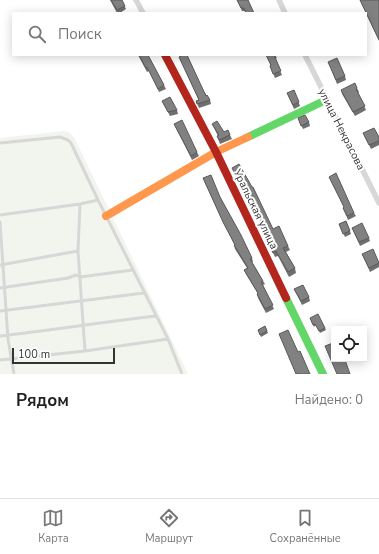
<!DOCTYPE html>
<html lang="ru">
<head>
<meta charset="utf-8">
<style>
	:root { --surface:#fff; --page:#f6f6f6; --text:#222; --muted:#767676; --line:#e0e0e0; --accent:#7a7a7a }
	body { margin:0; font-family:"Nunito Sans",sans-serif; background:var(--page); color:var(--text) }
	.controls { position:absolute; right:12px; bottom:12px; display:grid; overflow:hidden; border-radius:0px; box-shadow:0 2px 10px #0003 }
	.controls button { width:36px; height:36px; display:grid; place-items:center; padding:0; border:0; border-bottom:1px solid var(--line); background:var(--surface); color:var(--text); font:20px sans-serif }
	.scale { position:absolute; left:12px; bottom:10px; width:103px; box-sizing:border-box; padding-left:4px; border:2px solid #333; border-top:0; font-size:11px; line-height:14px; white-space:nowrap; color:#333; -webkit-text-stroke:3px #fff; paint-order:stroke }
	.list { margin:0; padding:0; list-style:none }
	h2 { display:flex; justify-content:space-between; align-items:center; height:52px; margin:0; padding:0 16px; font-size:17px }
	h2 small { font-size:13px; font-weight:400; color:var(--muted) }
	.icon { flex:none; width:22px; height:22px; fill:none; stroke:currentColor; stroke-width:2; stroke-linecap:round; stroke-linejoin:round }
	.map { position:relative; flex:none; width:379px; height:374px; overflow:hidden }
	.search { position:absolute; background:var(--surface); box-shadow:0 2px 10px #0003; left:12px; right:12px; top:12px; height:44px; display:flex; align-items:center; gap:10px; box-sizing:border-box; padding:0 14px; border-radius:0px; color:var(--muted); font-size:15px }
	.sheet { height:124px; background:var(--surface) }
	nav { display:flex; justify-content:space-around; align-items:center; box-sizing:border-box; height:56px; border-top:1px solid var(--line); background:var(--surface); font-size:11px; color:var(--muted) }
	nav a { display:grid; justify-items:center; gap:2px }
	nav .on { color:var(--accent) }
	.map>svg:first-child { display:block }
	.green { fill:#f1f5ed }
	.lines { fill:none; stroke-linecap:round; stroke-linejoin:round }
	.lane { stroke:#d7d7d7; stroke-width:3 }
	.street { stroke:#d7d7d7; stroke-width:5.5 }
	.fast { stroke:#63d668; stroke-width:8 }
	.slow { stroke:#ff974d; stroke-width:8 }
	.jam { stroke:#b3261e; stroke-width:8 }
	.wall { fill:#6f6f6f }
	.building { fill:#818181; stroke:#5a5a5a }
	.labels { text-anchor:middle; stroke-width:4; stroke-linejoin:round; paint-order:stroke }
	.street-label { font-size:11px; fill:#333; stroke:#fff }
</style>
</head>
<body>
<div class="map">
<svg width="379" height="374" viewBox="0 0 379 374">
	<rect width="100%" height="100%" fill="#fff"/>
	<path class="green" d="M64,131L70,133L75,139L188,374H0V138Z"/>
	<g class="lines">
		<path class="lane" d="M0,143L60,137L68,140L71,143L98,200L168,339L182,374
			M80,204L78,251L85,351
			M0,215L80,204L98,200
			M0,222L8,339L14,374
			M0,265L78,251
			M0,288L68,278L76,275L80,277L133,270
			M0,311L144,293
			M0,336C52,330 104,322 156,316
			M0,360L85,351L168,339"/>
		<path class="street" d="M136,0L143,13
			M279,0L285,13
			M305,55L379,203"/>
		<path class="fast" d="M248,137L326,100
			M286,298L323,374"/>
		<path class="slow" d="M106,216L216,152L248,137"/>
		<path class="jam" d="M165,55L216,152L286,298"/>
	</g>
	<path class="wall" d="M110,0H122L126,9L120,13H117Z
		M237,0H248L245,11H242Z
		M360,0H379V41L366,13Z
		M138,55H148L166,89L159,92L149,71L147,72Z
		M266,55H275L277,58L275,59L282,75L275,78L270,66H271Z
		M179,57L210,100L211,104L199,108L196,101L199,100Z
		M330,66L345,76L346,80L337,84Z
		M357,88L359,92L358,93L366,110L355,116L342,94L341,90Z
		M294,90L300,106L294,109L287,93Z
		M162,101L177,110L178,114L170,116Z
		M298,118L309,122L310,126L303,129Z
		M174,124L197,152L199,156L192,160Z
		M212,124L224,132L230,135L232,139L220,144L217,136H218Z
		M363,133L379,137V145L371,149Z
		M232,168L273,229L288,246L290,250L286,252L295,268L296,273L289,277L278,256L275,257L266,238L264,233L266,232L255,209L253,210Z
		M329,177L354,213L356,216L348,220L343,208L344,207Z
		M203,178L220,197L252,258L253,262H252L263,281L265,284L263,285L274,309L266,313L258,298L257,294H258L246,274L244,270L247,268L235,249L234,245H235L225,226Z
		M346,221L351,234L345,237L339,224Z
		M352,228L369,238L370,241L360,246Z
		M362,254L379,262V267L370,272Z
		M294,289L309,297L310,301L302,305Z
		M311,320L325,328L326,330L320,333L316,325L314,327Z
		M265,326L268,333L261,337L258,330Z"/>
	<path class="building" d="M111,0H122L125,6L117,10Z
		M237,0H248L254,13H246L244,8H241Z
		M360,0H379V40Z
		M139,55H148L164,85L158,89L147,67L146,68Z
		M183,55H187L206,96L207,95L210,100L197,104L196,101L199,100L179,57Z
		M266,55H274L281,71L273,74L270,66L271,65Z
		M337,58L345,76L336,80L328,62Z
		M355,83L357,88L356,89L365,106L353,112L341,90Z
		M294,90L299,102L293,105L287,93Z
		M170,97L177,110L168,112L162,101Z
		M305,115L309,122L301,126L298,118Z
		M182,120L197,152L191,156L174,124Z
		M217,121L224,132L228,130L230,135L219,140L217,136L219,135L212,124Z
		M374,128L379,137V141L369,145L363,133Z
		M239,164L252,187H253L273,229L279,226L288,246L283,248L295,268L288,272L276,251L273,253L264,233L266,232L253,205H251L232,168Z
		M336,173L354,213L347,216L343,208L344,207L329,177Z
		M211,175L220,197L241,235L252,258L250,259L263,281L261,282L273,305L265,309L257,294L258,293L244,270L248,268L234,245H235L223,222L203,178Z
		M346,221L350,231L343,234L339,224Z
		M362,223L369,238L359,242L352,228Z
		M373,249L379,263L369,268L362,254Z
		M303,285L309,297L301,301L294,289Z
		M318,314L325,328L319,331L315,324L313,325L310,318Z
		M265,326L267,331L260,335L258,330Z
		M288,330L298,352L300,351L310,374H299V373L296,374L279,334Z
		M333,343L334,345V359H340L341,362L345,360L350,374H337L325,346Z"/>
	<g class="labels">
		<g class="street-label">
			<text transform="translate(342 129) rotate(63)" y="4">улица Некрасова</text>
			<text transform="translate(256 209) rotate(64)" y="4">Уральская улица</text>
		</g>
	</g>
</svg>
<div class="controls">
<button><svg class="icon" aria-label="locate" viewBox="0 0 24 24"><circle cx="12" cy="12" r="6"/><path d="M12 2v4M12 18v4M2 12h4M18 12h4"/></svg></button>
</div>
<div class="scale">100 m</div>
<div class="search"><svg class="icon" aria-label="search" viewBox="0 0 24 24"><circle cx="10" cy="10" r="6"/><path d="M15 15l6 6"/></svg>Поиск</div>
</div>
<section class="sheet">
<h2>Рядом<small>Найдено: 0</small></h2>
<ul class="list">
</ul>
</section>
<nav>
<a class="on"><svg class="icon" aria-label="map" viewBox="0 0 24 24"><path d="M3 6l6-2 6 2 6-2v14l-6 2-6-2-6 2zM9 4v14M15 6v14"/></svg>Карта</a>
<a><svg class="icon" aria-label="directions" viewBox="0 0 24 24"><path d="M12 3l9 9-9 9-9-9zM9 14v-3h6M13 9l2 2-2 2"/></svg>Маршрут</a>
<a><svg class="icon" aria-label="saved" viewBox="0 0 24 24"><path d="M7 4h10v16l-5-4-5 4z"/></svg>Сохранённые</a>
</nav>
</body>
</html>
